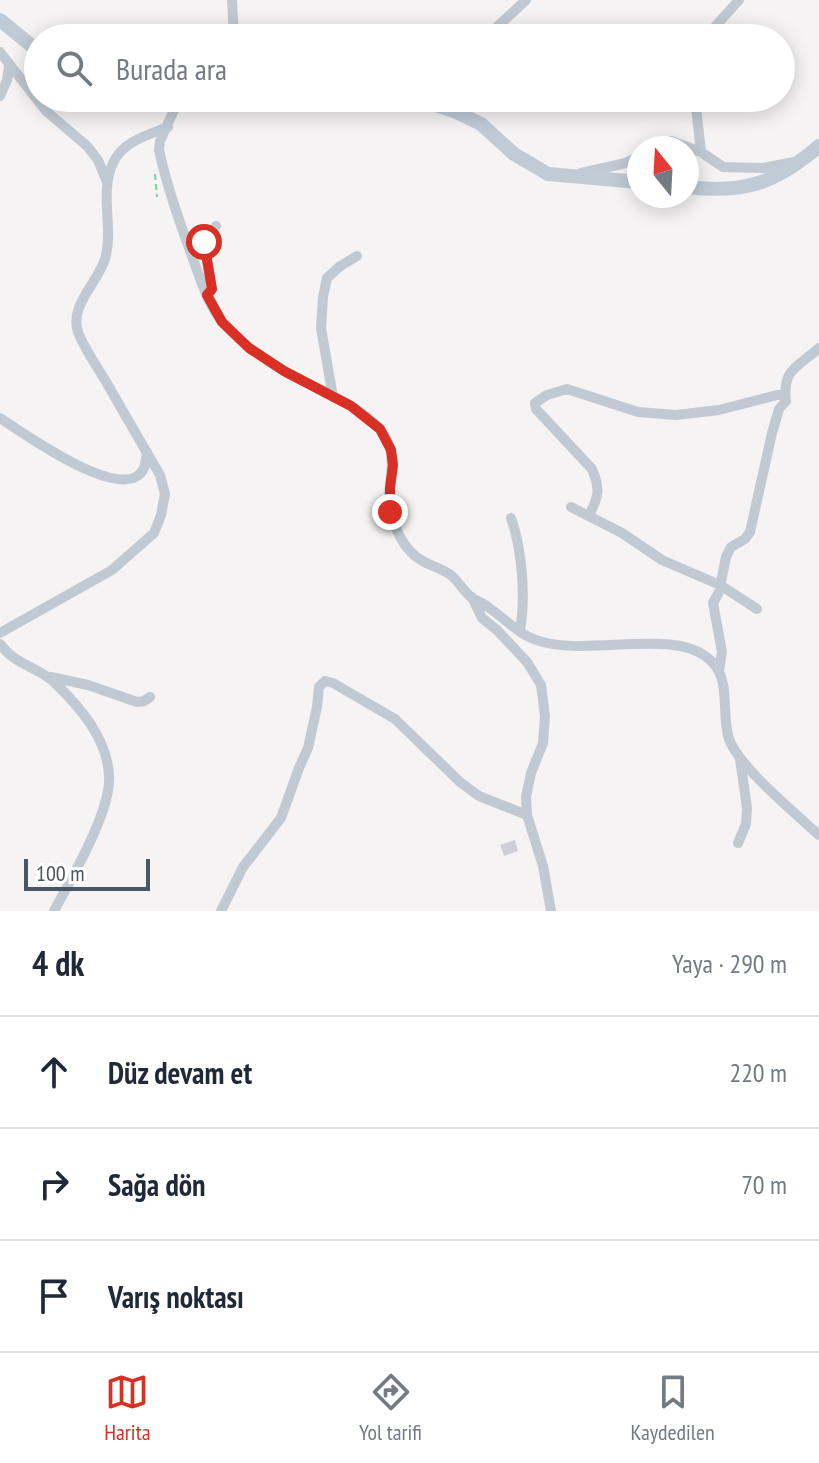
<!DOCTYPE html>
<html lang="tr">
<head>
<meta charset="utf-8">
<style>
	:root { --surface:#fff; --page:#f6f6f7; --text:#1f2937; --muted:#747a83; --line:#e0e1e3; --accent:#d93025 }
	body { margin:0; font-family:"PT Sans Narrow",sans-serif; background:var(--page); color:var(--text) }
	.compass { position:absolute; left:627px; top:136px; width:72px; height:72px; border-radius:50%; background:var(--surface); box-shadow:0 4px 20px #0003; rotate:342deg }
	.scale { position:absolute; left:24px; bottom:20px; width:126px; box-sizing:border-box; padding-left:8px; border:4px solid #4a5661; border-top:0; font-size:22px; line-height:28px; white-space:nowrap; color:#4a5661; -webkit-text-stroke:6px #fff; paint-order:stroke }
	.stop { position:absolute; width:24px; height:24px; margin:-18px; border:6px solid #d93025; border-radius:50%; background:#fff }
	.stop.end { background:#d93025; border-color:#fff; box-shadow:0 2px 8px #0008 }
	.list { margin:0; padding:0; list-style:none }
	h2 { display:flex; justify-content:space-between; align-items:center; height:104px; margin:0; padding:0 32px; font-size:34px }
	h2 small { font-size:26px; font-weight:400; color:var(--muted) }
	.list li { display:grid; grid-template-columns:52px 1fr auto; gap:24px; align-items:center; box-sizing:border-box; height:112px; padding:0 32px; border-top:2px solid var(--line) }
	.list b { display:block; font-size:30px; white-space:nowrap }
	.list em { font-size:26px; font-style:normal; color:var(--muted) }
	.icon { flex:none; width:44px; height:44px; fill:none; stroke:currentColor; stroke-width:2; stroke-linecap:round; stroke-linejoin:round }
	.map { position:relative; flex:none; width:819px; height:911px; overflow:hidden }
	.search { position:absolute; background:var(--surface); box-shadow:0 4px 20px #0003; left:24px; right:24px; top:24px; height:88px; display:flex; align-items:center; gap:20px; box-sizing:border-box; padding:0 28px; border-radius:44px; color:var(--muted); font-size:30px }
	.sheet { height:440px; background:var(--surface) }
	nav { display:flex; justify-content:space-around; align-items:center; box-sizing:border-box; height:112px; border-top:2px solid var(--line); background:var(--surface); font-size:22px; color:var(--muted) }
	nav a { display:grid; justify-items:center; gap:4px }
	nav .on { color:var(--accent) }
	.map>svg:first-child { display:block }
	.building { fill:#cdcfd5 }
	.lines { fill:none; stroke-linecap:round; stroke-linejoin:round }
	.path { stroke:#7ad0a6; stroke-width:2; stroke-dasharray:6 4; stroke-linecap:butt }
	.street { stroke:#c1cad2; stroke-width:10 }
	.secondary { stroke:#c1cbd6; stroke-width:14 }
	.route { stroke:#d93025; stroke-width:10 }
</style>
</head>
<body>
<div class="map">
<svg width="819" height="911" viewBox="0 0 819 911">
	<rect width="100%" height="100%" fill="#f5f3f3"/>
	<path class="building" d="M515,840L518,851L504,856L500,845Z"/>
	<g class="lines">
		<path class="path" d="M155,174L157,197"/>
		<path class="street" d="M232,0L234,38
			M485,38L526,0
			M707,38L713,29L739,0
			M0,52L46,111L87,146L98,160L107,182
			M0,96L7,80L9,66
			M695,98L701,152L723,167L763,168L794,162
			M179,99L160,141L159,150C167,187 180,223 193,259C201,281 208,306 224,324C242,344 264,359 286,372C317,389 354,402 379,428C404,456 383,484 391,515C395,528 401,542 411,552C422,565 440,566 452,576C459,582 464,592 472,598C477,601 483,603 488,607C501,616 513,628 527,636C576,663 678,622 713,663C731,682 721,716 729,739C739,767 796,814 819,835
			M654,148L671,141L701,152
			M581,173L626,163L639,156
			M207,295L212,289L204,242L216,226
			M333,397L321,328L323,297L327,278L339,267L357,256
			M0,418C22,432 122,505 143,470C146,465 146,457 147,452
			M571,507L622,533L662,560L720,585L757,609
			M589,516C598,497 601,490 592,469L536,409L535,403L547,395L567,389L638,412L676,415L719,410L785,393
			M511,518C522,549 526,598 520,630
			M472,597L482,618L497,630L527,662L541,685L545,716L543,743L531,773L526,797L527,815L543,866L551,911
			M0,633L112,570L154,533L161,515L165,494L160,475C141,443 123,411 105,380C96,365 84,348 78,332C69,306 98,282 105,259C114,229 99,193 113,163C123,141 148,135 168,127
			M0,644C16,666 37,666 54,682C80,707 107,738 109,775C112,810 71,879 54,911
			M719,671L722,652L713,603L719,592L726,557L731,547L745,539L750,532L772,433L779,409L786,401C782,369 798,367 819,348
			M51,677L88,685L137,702L144,701L150,697
			M738,843L746,824L747,808L740,759
			M221,911L243,867L281,818L299,768L308,748L317,707L319,687L325,681L333,683L395,719L460,782L479,796L527,815"/>
		<path class="secondary" d="M0,20L38,51
			M169,98L179,99L197,98
			M391,98L418,99L454,111L481,124L514,154L548,174L639,182
			M687,187C744,194 776,183 819,146"/>
	</g>
	<g class="lines">
		<path class="route" d="M204,242L212,289L207,295L222,322L249,348L284,371L351,406L380,429L391,450L393,465L390,488V512"/>
	</g>
</svg>
<svg class="compass" viewBox="-18 -18 36 36"><path d="M0-13l5 13h-10z" fill="#e53935"/><path d="M0 13l5-13h-10z" fill="#747a83"/></svg>
<div class="scale">100 m</div>
<div class="stop" style="left:204px;top:242px"></div>
<div class="stop end" style="left:390px;top:512px"></div>
<div class="search"><svg class="icon" aria-label="search" viewBox="0 0 24 24"><circle cx="10" cy="10" r="6"/><path d="M15 15l6 6"/></svg>Burada ara</div>
</div>
<section class="sheet">
<h2>4 dk<small>Yaya · 290 m</small></h2>
<ul class="list">
<li><svg class="icon" aria-label="ahead" viewBox="0 0 24 24"><path d="M12 20V5M6 11l6-6 6 6"/></svg><div><b>Düz devam et</b></div><em>220 m</em></li>
<li><svg class="icon" aria-label="right" viewBox="0 0 24 24"><path d="M7 20v-9h11M14 6l5 5-5 5"/></svg><div><b>Sağa dön</b></div><em>70 m</em></li>
<li><svg class="icon" aria-label="arrive" viewBox="0 0 24 24"><path d="M6 21V4h12l-3 4 3 4H6"/></svg><div><b>Varış noktası</b></div></li>
</ul>
</section>
<nav>
<a class="on"><svg class="icon" aria-label="map" viewBox="0 0 24 24"><path d="M3 6l6-2 6 2 6-2v14l-6 2-6-2-6 2zM9 4v14M15 6v14"/></svg>Harita</a>
<a><svg class="icon" aria-label="directions" viewBox="0 0 24 24"><path d="M12 3l9 9-9 9-9-9zM9 14v-3h6M13 9l2 2-2 2"/></svg>Yol tarifi</a>
<a><svg class="icon" aria-label="saved" viewBox="0 0 24 24"><path d="M7 4h10v16l-5-4-5 4z"/></svg>Kaydedilen</a>
</nav>
</body>
</html>
